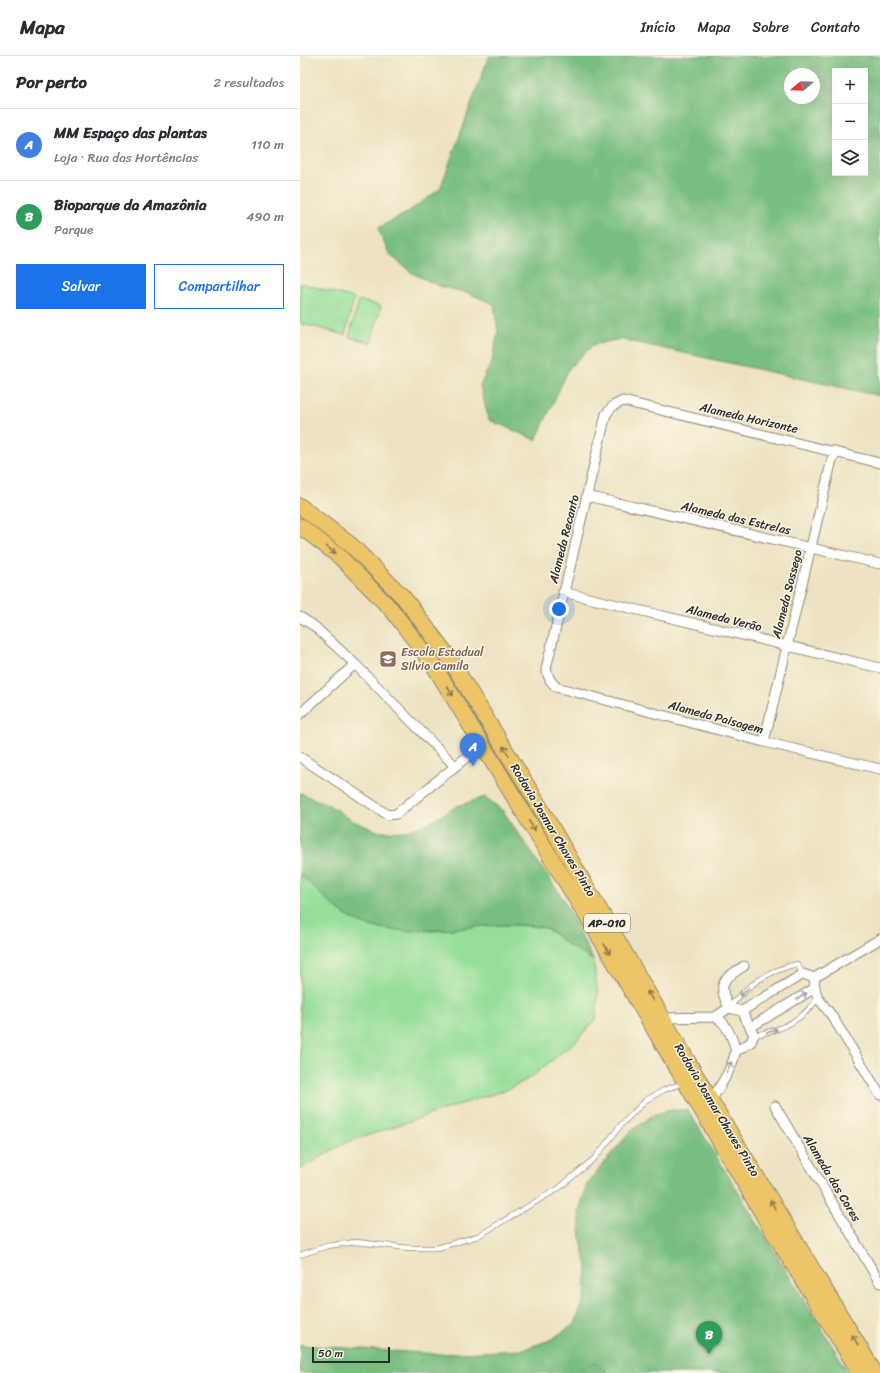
<!DOCTYPE html>
<html lang="pt">
<head>
<meta charset="utf-8">
<style>
	:root { --surface:#fff; --page:#f2f2f3; --text:#2b2b33; --muted:#7c7c81; --line:#e1e1e2; --accent:#1a73e8 }
	body { margin:0; font-family:Sriracha,sans-serif; background:var(--page); color:var(--text) }
	.controls { position:absolute; right:12px; top:12px; display:grid; overflow:hidden; border-radius:0px; box-shadow:0 4px 16px #0002 }
	.controls button { width:36px; height:36px; display:grid; place-items:center; padding:0; border:0; border-bottom:1px solid var(--line); background:var(--surface); color:var(--text); font:20px sans-serif }
	.compass { position:absolute; left:484px; top:12px; width:36px; height:36px; border-radius:50%; background:var(--surface); box-shadow:0 4px 16px #0002; rotate:251deg }
	.scale { position:absolute; left:12px; bottom:10px; width:78px; box-sizing:border-box; padding-left:4px; border:2px solid #2b2b2b; border-top:0; font-size:11px; line-height:14px; white-space:nowrap; color:#2b2b2b; -webkit-text-stroke:3px #fcf5e5; paint-order:stroke }
	.you { position:absolute; left:259px; top:553px; width:14px; height:14px; margin:-10px; border:3px solid #fff; border-radius:50%; background:#1a73e8; box-shadow:0 0 0 6px #1a73e833 }
	.badge { display:grid; place-items:center; width:26px; height:26px; border-radius:50%; background:var(--accent); color:#fff; font-size:13px; font-weight:700 }
	.pin { position:absolute; translate:-50% -33px; filter:drop-shadow(0 1px 2px #0008) }
	.pin::after { content:''; position:absolute; top:21px; width:14px; height:12px; background:inherit; clip-path:polygon(0 0,100% 0,50% 100%) }
	.list { margin:0; padding:0; list-style:none }
	h2 { display:flex; justify-content:space-between; align-items:center; height:52px; margin:0; padding:0 16px; font-size:17px }
	h2 small { font-size:13px; font-weight:400; color:var(--muted) }
	.list li { display:grid; grid-template-columns:26px 1fr auto; gap:12px; align-items:center; box-sizing:border-box; height:72px; padding:0 16px; border-top:1px solid var(--line) }
	.list b { display:block; font-size:15px; white-space:nowrap }
	.list p { margin:0; font-size:13px; white-space:nowrap; color:var(--muted) }
	.list em { font-size:13px; font-style:normal; color:var(--muted) }
	.actions { display:flex; gap:8px; padding:12px 16px }
	.actions a { flex:1; padding:9px 0; border:1px solid var(--accent); border-radius:0px; text-align:center; font-size:14px; color:var(--accent) }
	.actions .main { background:var(--accent); color:#fff }
	.icon { flex:none; width:22px; height:22px; fill:none; stroke:currentColor; stroke-width:2; stroke-linecap:round; stroke-linejoin:round }
	.map { position:relative; flex:none; width:580px; height:1317px; overflow:hidden }
	header { display:flex; align-items:center; gap:24px; box-sizing:border-box; height:56px; padding:0 20px; background:var(--surface); border-bottom:1px solid var(--line) }
	header strong { font-size:19px }
	nav { display:flex; gap:22px; margin-inline-start:auto; font-size:14px }
	main { display:flex }
	aside { flex:1; background:var(--surface) }
	.map>svg:first-child { display:block }
	.green { fill:#97df99; stroke:#618562 }
	.forest { fill:#79be81; stroke:#527456; fill-rule:evenodd }
	.lines { fill:none; stroke-linecap:round; stroke-linejoin:round }
	.lane-casing { stroke:#8c8676; stroke-width:6 }
	.street-casing { stroke:#8c8676; stroke-width:11 }
	.primary-casing { stroke:#8c8676; stroke-width:17 }
	.path { stroke:#8c8676; stroke-width:2; stroke-dasharray:1 3; stroke-linecap:butt }
	.lane { stroke:#fff; stroke-width:4.5 }
	.street { stroke:#fff; stroke-width:9 }
	.primary { stroke:#ecc569; stroke-width:15 }
	.oneway { stroke:#8c784a }
	.oneway2 { stroke:#a0a0a0 }
	.labels { text-anchor:middle; stroke-width:3; stroke-linejoin:round; paint-order:stroke }
	.shield { fill:#fcf5e5; stroke:#6a6863; stroke-width:1 }
	.shield-label { font-size:11px; font-weight:bold; fill:#2b2b2b }
	.street-label { font-size:12px; fill:#2b2b2b; stroke:#fcf5e5 }
	.education-label { font-size:12px; fill:#785e54; stroke:#fcf5e5; text-anchor:start }
</style>
</head>
<body>
<header>
<strong>Mapa</strong>
<nav><a>Início</a><a>Mapa</a><a>Sobre</a><a>Contato</a></nav>
</header>
<main>
<aside>
<h2>Por perto<small>2 resultados</small></h2>
<ul class="list">
<li><span class="badge" style="background:#3f7fe0">A</span><div><b>MM Espaço das plantas</b><p>Loja · Rua das Hortências</p></div><em>110 m</em></li>
<li><span class="badge" style="background:#2e9e5b">B</span><div><b>Bioparque da Amazônia</b><p>Parque</p></div><em>490 m</em></li>
</ul>
<div class="actions"><a class="main">Salvar</a><a>Compartilhar</a></div>
</aside>
<div class="map">
<svg width="580" height="1317" viewBox="0 0 580 1317">
	<rect width="100%" height="100%" fill="#fcf5e5"/>
	<filter id="ink" filterUnits="userSpaceOnUse"><feTurbulence type="fractalNoise" baseFrequency=".025" numOctaves="2"/><feDisplacementMap in="SourceGraphic" scale="8" xChannelSelector="R" yChannelSelector="G"/><feConvolveMatrix kernelMatrix="1 2 1 2 8 2 1 2 1" color-interpolation-filters="sRGB"/></filter>
	<filter id="wash" filterUnits="userSpaceOnUse"><feTurbulence type="fractalNoise" baseFrequency=".012" numOctaves="4" result="noise"/><feDisplacementMap in="SourceGraphic" scale="16" xChannelSelector="R" yChannelSelector="G"/><feGaussianBlur stdDeviation="0.9" result="paint"/><feColorMatrix in="noise" values="0 0 0 0 0 0 0 0 0 0 0 0 0 0 0 0 0 1.4 0 .05"/><feComposite in="paint" operator="in"/></filter>
	<g filter="url(#wash)">
		<rect width="100%" height="100%" fill="#ede2c1"/>
		<path class="green" d="M0,227L54,242L45,279L0,267Z
			M59,244L81,250L71,287L49,281Z
			M0,819L78,872L134,875L190,869H218L246,872L268,889L293,904L298,937L296,963L277,984L230,1022L204,1035L173,1044L45,1087L0,1113Z"/>
		<path class="forest" d="M189,0H580V340L320,283L293,289L269,312L236,384L189,364L180,330L192,305L198,277L194,248L168,237L139,230L112,217L89,198L78,172L105,158L140,133ZM535,15H565V117H535ZM490,18H514V42H490Z
			M0,737L29,749L53,765L80,776L107,775L133,765L157,750L185,741L203,755L264,844L293,904C285,899 275,894 267,888C261,884 253,875 245,872C235,869 220,869 209,869C163,869 92,886 50,862C31,851 17,833 0,819Z
			M371,1054H388L549,1317H0V1289L139,1298L221,1294L250,1284L275,1268L285,1241L287,1211L281,1183L279,1155L287,1128L329,1077L353,1059Z"/>
	</g>
	<g filter="url(#ink)">
		<g class="lines">
			<g class="lane-casing">
				<path id="lane" d="M429,952C446,930 470,914 497,908L503,918
					M454,979C480,975 503,964 518,942
					M0,1199L27,1190L56,1186L109,1192H137L178,1180L259,1132L295,1102L321,1069L346,1044L364,1034L383,1027"/>
			</g>
			<g class="street-casing">
				<path id="street" d="M580,407L323,345L313,350L306,358L246,613L250,624L256,631L464,686L580,713
					M287,440L580,508
					M263,536L580,612
					M0,561L14,570L55,608L155,710
					M0,658L55,608
					M464,686L534,395
					M0,701L88,759L96,758L183,688
					M514,922L580,883
					M515,932L518,942L532,960L580,1039
					M429,952C417,927 422,924 444,910
					M442,955L503,918L514,922
					M415,961L429,952L442,955L454,979L451,986L435,996
					M363,962L415,961C422,964 425,969 429,976C432,982 436,991 435,997C432,1014 419,1031 411,1045
					M451,971L515,932L514,922
					M475,1050L580,1227"/>
			</g>
			<g class="primary-casing">
				<path id="primary" d="M0,450L51,489L104,542L148,600L234,741L411,1045L575,1317
					M0,470L40,501L91,553L134,610L311,900L472,1174L560,1317"/>
			</g>
			<path class="path" d="M280,1317L295,1308L305,1317"/>
			<use href="#lane" class="lane"/>
			<use href="#street" class="street"/>
			<use href="#primary" class="primary"/>
		</g>
		<defs><path id="oneway-shaft" d="M-6 0H5M1.5-3L5.5 0L1.5 3" fill="none" stroke-width="1.6" stroke-linecap="round" stroke-linejoin="round"/></defs>
		<g class="oneway">
			<use href="#oneway-shaft" transform="translate(31 494) rotate(39)"/>
			<use href="#oneway-shaft" transform="translate(150 635) rotate(58)"/>
			<use href="#oneway-shaft" transform="translate(206 695) rotate(-121)"/>
			<use href="#oneway-shaft" transform="translate(232 770) rotate(59)"/>
			<use href="#oneway-shaft" transform="translate(307 893) rotate(59)"/>
			<use href="#oneway-shaft" transform="translate(350 940) rotate(-120)"/>
			<use href="#oneway-shaft" transform="translate(473 1149) rotate(-121)"/>
			<use href="#oneway-shaft" transform="translate(555 1284) rotate(-121)"/>
		</g>
		<g class="oneway2">
			<use href="#oneway-shaft" transform="translate(444 936) rotate(139)"/>
			<use href="#oneway-shaft" transform="translate(502 940) rotate(-32)"/>
			<use href="#oneway-shaft" transform="translate(472 975) rotate(-19)"/>
			<use href="#oneway-shaft" transform="translate(429 1011) rotate(-64)"/>
		</g>
	</g>
	<defs>
		<g id="school-square" transform="scale(0.9)"><rect x="-9" y="-9" width="18" height="18" rx="4" fill="#8d6e63" stroke="#fcf5e5"/><path d="M0-5L7-2L0 1L-7-2ZM-4 1L0 2.5L4 1V4Q0 6-4 4Z" fill="#fff"/></g>
	</defs>
	<g fill-rule="evenodd">
		<use href="#school-square" x="88" y="603"/>
	</g>
	<g class="labels">
		<rect class="shield" x="284" y="858" width="46" height="18" rx="3"/>
		<g class="shield-label">
			<text x="307" y="871">AP-010</text>
		</g>
		<g class="street-label">
			<text transform="translate(449 362) rotate(13)" y="4">Alameda Horizonte</text>
			<text transform="translate(436 462) rotate(13)" y="4">Alameda das Estrelas</text>
			<text transform="translate(264 483) rotate(-76)" y="4">Alameda Recanto</text>
			<text transform="translate(487 538) rotate(-76)" y="4">Alameda Sossego</text>
			<text transform="translate(424 562) rotate(14)" y="4">Alameda Verão</text>
			<text transform="translate(416 661) rotate(15)" y="4">Alameda Paisagem</text>
			<text transform="translate(253 774) rotate(59)" y="4">Rodovia Josmar Chaves Pinto</text>
			<text transform="translate(417 1054) rotate(59)" y="4">Rodovia Josmar Chaves Pinto</text>
			<text transform="translate(532 1122) rotate(59)" y="4">Alameda das Cores</text>
		</g>
		<g class="education-label">
			<text x="101" y="600">Escola Estadual<tspan x="101" dy="14">Silvio Camilo</tspan></text>
		</g>
	</g>
</svg>
<div class="controls">
<button>+</button>
<button>−</button>
<button><svg class="icon" aria-label="layers" viewBox="0 0 24 24"><path d="M12 4l9 5-9 5-9-5zM3 14l9 5 9-5"/></svg></button>
</div>
<svg class="compass" viewBox="-18 -18 36 36"><path d="M0-13l5 13h-10z" fill="#e53935"/><path d="M0 13l5-13h-10z" fill="#7c7c81"/></svg>
<div class="scale">50 m</div>
<div class="you"></div>
<div class="pin badge" style="left:173px;top:710px;background:#3f7fe0">A</div>
<div class="pin badge" style="left:409px;top:1298px;background:#2e9e5b">B</div>
</div>
</main>
</body>
</html>
